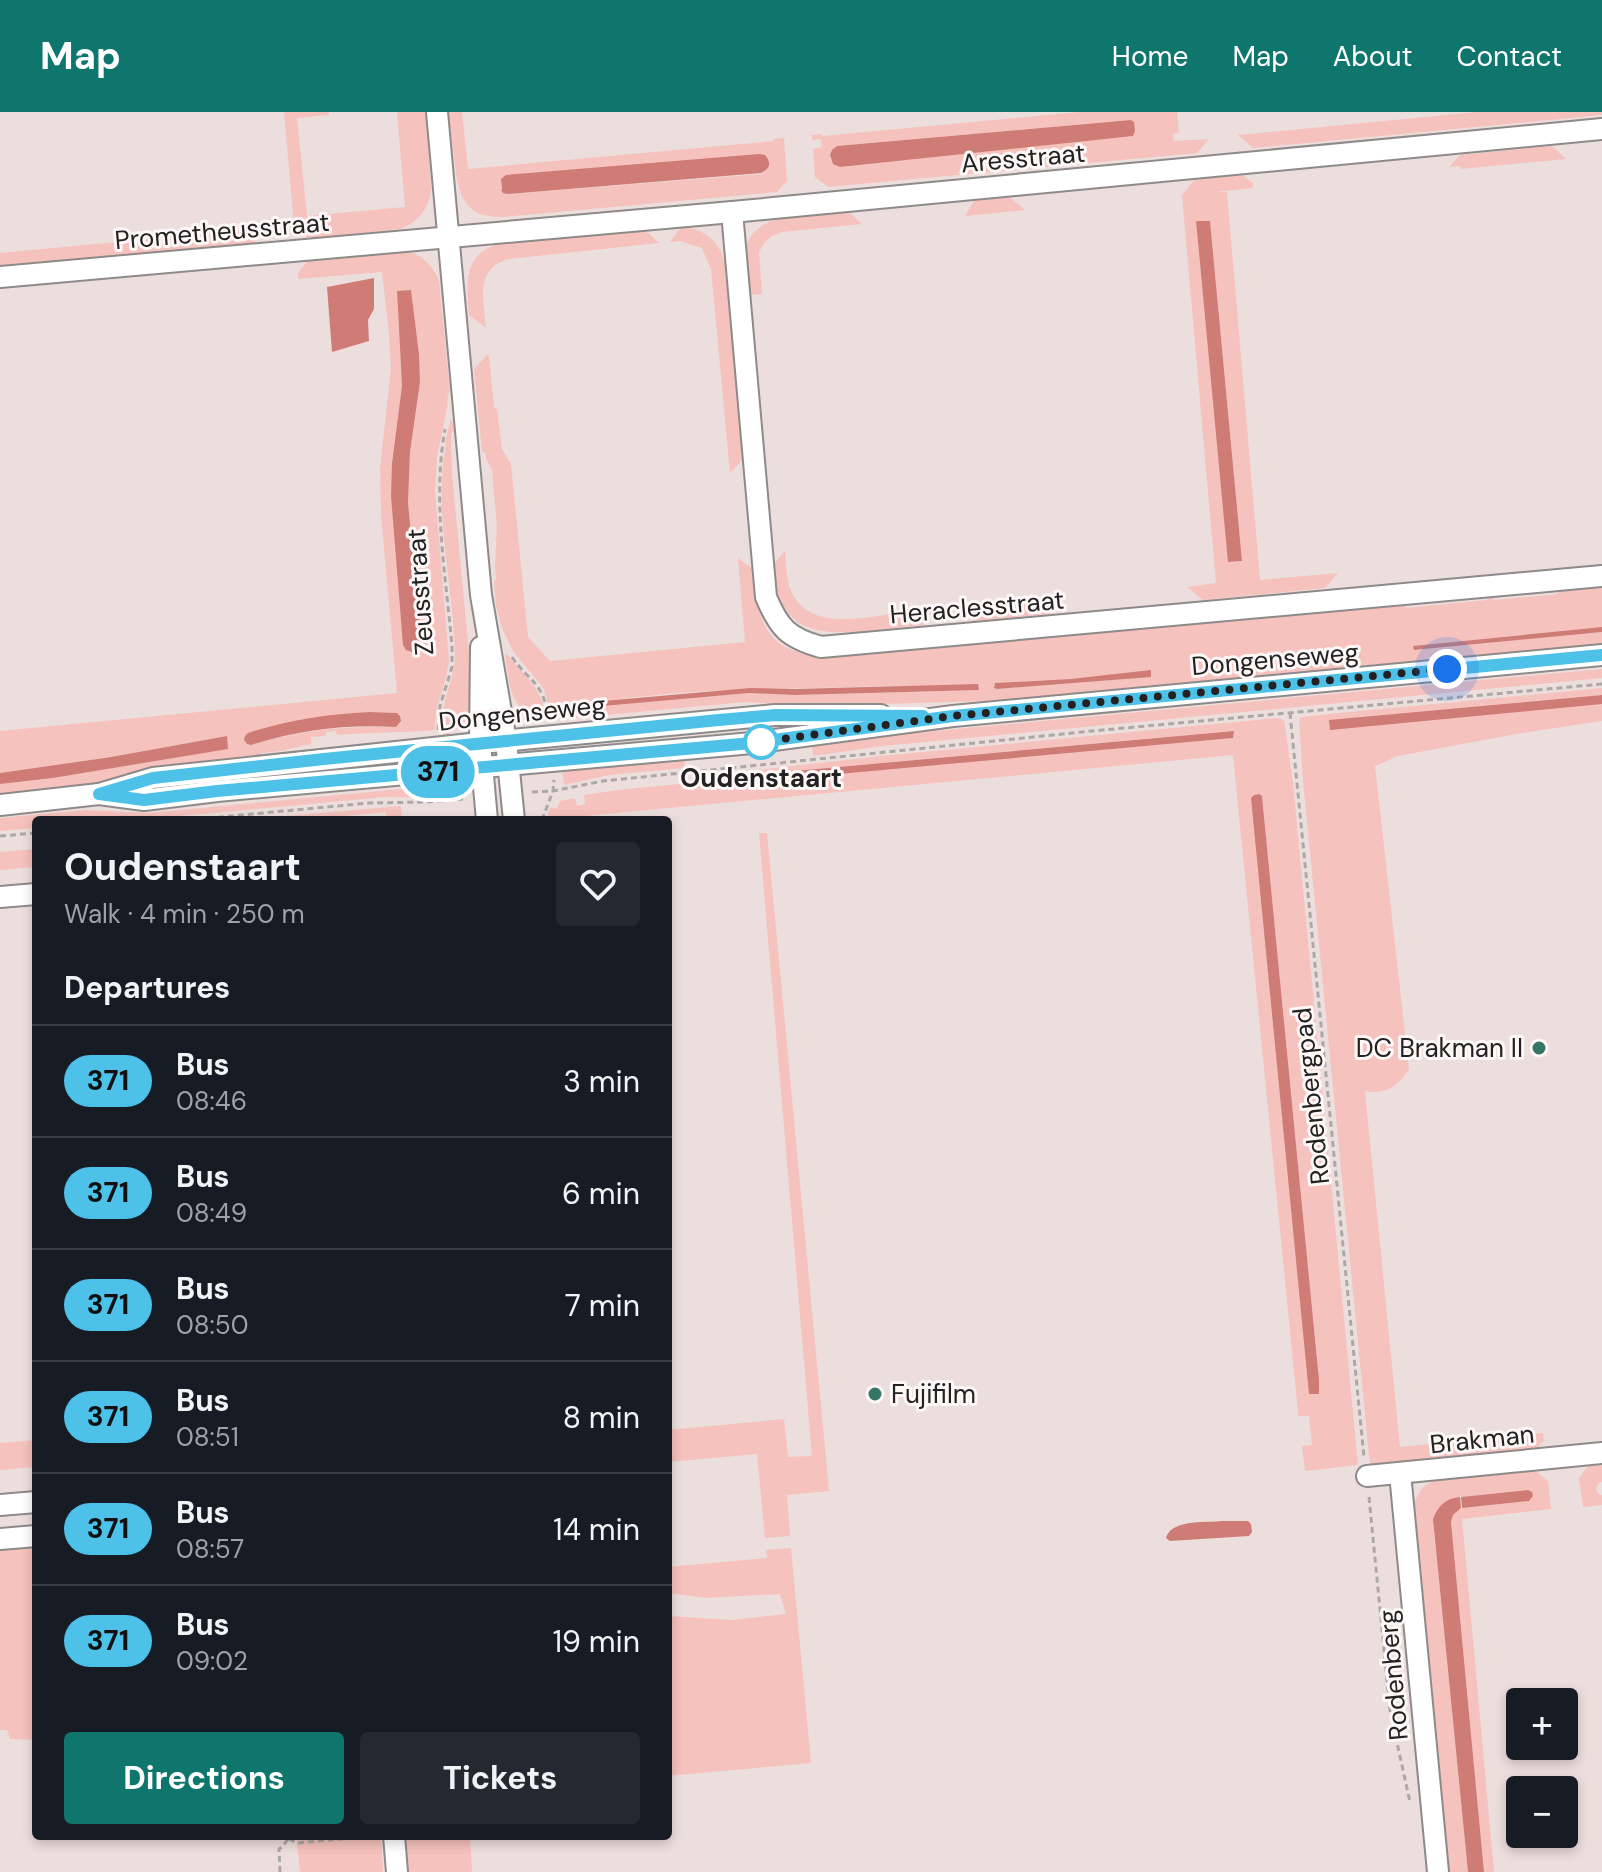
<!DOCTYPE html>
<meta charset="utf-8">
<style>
:root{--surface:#171b24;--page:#242831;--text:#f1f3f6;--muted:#9ea1a6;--line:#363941;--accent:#0f766e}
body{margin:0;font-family:"DM Sans",sans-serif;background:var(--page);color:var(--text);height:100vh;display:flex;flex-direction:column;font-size:30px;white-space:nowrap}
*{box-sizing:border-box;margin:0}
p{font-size:26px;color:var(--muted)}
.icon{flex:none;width:44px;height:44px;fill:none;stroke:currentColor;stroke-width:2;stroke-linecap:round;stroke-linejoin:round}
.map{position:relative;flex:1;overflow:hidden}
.drawer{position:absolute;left:32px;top:704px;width:640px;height:1024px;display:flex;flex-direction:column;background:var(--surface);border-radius:8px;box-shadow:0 4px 12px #0003}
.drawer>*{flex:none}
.badge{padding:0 16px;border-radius:26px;font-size:28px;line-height:52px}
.controls{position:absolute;left:1506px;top:1576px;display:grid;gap:16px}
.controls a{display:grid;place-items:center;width:72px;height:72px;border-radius:8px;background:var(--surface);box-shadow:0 4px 12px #0003;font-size:40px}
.you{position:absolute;width:40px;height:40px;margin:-20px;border:6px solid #fff;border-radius:50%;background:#1a73e8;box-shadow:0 0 0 12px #1a73e833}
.map>.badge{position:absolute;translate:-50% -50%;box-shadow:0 0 0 4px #fff}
h2{padding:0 32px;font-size:30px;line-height:72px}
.round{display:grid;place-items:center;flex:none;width:84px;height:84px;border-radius:8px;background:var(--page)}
.head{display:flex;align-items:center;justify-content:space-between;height:136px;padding:0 32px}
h1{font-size:38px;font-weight:700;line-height:60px}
.button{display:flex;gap:16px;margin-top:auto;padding:16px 32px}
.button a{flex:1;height:92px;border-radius:8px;background:var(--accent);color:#fff;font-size:32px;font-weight:700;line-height:92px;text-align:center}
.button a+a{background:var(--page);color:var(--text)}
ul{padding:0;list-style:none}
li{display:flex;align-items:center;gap:24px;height:112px;padding:0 32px;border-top:2px solid var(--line)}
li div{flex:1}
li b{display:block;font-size:30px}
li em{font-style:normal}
li .badge{min-width:88px;font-weight:700;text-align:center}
header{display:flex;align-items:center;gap:48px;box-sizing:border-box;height:112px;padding:0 40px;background:var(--accent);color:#fff}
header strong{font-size:38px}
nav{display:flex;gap:44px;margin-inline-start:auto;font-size:28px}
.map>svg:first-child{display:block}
.built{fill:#ecdedd;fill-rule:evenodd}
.green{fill:#f6c2bd;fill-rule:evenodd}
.water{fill:#d07c76}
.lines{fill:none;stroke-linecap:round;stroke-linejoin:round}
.minor-casing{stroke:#8e8a8a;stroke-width:24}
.path{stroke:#aca8a8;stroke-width:3;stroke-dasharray:6 4;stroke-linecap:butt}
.minor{stroke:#fff;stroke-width:20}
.line-casing{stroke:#fff;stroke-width:18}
.line{stroke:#4ec1e8;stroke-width:12}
.walk{stroke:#232121;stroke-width:8;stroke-dasharray:0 14.4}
.stop-dot{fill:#fff;stroke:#4ec1e8;stroke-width:4}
.poi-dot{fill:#357666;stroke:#fdf8f7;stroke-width:3}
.labels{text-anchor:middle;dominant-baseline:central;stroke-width:6;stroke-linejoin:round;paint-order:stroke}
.street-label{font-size:26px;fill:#232121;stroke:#fdf8f7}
.stop-label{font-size:26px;font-weight:bold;fill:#232121;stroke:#fdf8f7}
.poi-label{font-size:26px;fill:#232121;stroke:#fdf8f7;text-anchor:end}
</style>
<header>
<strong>Map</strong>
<nav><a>Home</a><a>Map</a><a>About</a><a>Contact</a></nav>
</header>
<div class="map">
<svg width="1602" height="1760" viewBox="0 0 1602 1760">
<rect width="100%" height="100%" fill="#f0ebea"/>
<!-- built -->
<path class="built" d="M0,0H1602V1760H0ZM36,708H668V1724H36ZM1520,1590H1564V1634H1520ZM1520,1678H1564V1722H1520Z"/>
<!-- green -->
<g class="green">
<path d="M284,0H329V3L297,6L307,104L405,95L397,0H427L431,79C428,98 418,110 400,117L308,127L294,114Z"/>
<path d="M447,0H462L468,57L774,29V27L784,26L787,69L777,80L503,105C460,106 458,78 454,45C452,30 450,15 447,0ZM769,48C769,56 768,58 761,62L507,82L503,81L501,78L502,71Z"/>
<path d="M1079,0H1177L1179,21L1173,22L1174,29L1209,27L1197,41L828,75L815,65L813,37L822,35L821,27L812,28V23L821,22L822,24ZM1131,8L1134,10L1135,19L1132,24L840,55L833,52C828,44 831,40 837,34Z"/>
<polygon points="1477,0 1602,0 1602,3 1253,36 1238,23"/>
<polygon points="1552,34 1566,47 1461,57 1460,54 1449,55 1460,43"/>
<path d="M1242,63L1253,71V76L1216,80H1227L1260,468L1338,461L1325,476L1203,488L1187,475L1216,471L1182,83L1195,67ZM1210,109L1242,449L1229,450L1196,110Z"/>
<polygon points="1008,84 1025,98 965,104 975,87"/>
<path d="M848,99L862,112L782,120L772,124L764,131L759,140L762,182L748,183C746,169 743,153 745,139C753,97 814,102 848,99Z"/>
<path d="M681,115C703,116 719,128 725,151L743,347L730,361L711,157L702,136L680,129L670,130Z"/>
<polygon points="267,116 253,132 0,155 0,141"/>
<path d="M645,118L659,131L509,147C474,156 484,189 486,216L469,203C466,171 463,138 504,131Z"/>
<path d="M401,138C420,141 432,151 439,169L450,280L448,281L447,296L437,345L435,378L449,549L446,566L436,599L435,618C402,621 370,620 337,623L336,619L326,620V624L311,625V632L280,639L262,641L261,644L117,668L0,684V672L53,666L227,637L226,624L111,645L0,661V619L397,581L381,403L380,356L391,256L389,222L382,160L298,167V161L310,146ZM411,178L419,242L420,270L410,340L408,391L421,524V533L415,539L392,351L402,274L397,180ZM369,600L397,601L400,604L396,615C341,614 304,618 251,633L245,624L248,621C288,609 327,603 369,600Z"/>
<path d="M487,243H489L494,296L497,297L502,337L511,352L528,525L550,549L745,530L738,446L753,457C757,500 761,537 813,543L1405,489L1406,496L1487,488V481L1493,482L1494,488L1558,482V474L1602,470V515L1413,534L1414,538L1602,520V533L1018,588L816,594L745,590L552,608L544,577L513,539L502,516L496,493L494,469L496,468L495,452L497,414L492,358L486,347L485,340H482L474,257ZM1150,559V565L997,577L994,576L995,571L1070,567ZM884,574L979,578L795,583L749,581L569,596C673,574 779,578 884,574Z"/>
<path d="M452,307L454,320L451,321L452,363L472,572C471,601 471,612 443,625C436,599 454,572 455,545C454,478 434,404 445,338C446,327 447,316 452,307Z"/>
<path d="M785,439C786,451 786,465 790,476C810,532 894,494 933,500L923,513C904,515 885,517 866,519C810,524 780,517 772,454Z"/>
<polygon points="1061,487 1050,502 973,509 962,496"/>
<path d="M507,542C523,562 547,580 544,608C507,598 511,573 505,543Z"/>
<polygon points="1602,557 1602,566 883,634 813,644 812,634 817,633 817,630"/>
<path d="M1602,576V583L1329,609L1602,584V609L1522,621L1398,644L1375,654L1409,957C1399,974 1385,983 1365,979L1400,1335L1543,1321L1544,1328L1537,1336L1370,1353L1303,669L1299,607L1302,605L1329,602Z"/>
<path d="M1278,606L1284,608L1293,671L1358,1353L1305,1359L1302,1334L1312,1333L1309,1304H1298V1300L1233,643L584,704L579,708H546L550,696H557L560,689L575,686L577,694L585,692L584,683L618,678L749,665V659L881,644ZM1233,619L1232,626L773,667L774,661ZM1259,682L1262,684L1319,1268L1251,686L1254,683Z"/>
<polygon points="685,646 684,656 609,663 564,673 562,653"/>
<polygon points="433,674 435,685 432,686 385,685 137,708 36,708 36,716 0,719 0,706 85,698 149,701"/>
<polygon points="401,694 402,708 369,708 386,706 386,700 305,708 239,708"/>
<polygon points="759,721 767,721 829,1379 787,1383 790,1424 765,1426 757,1342 668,1350 668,1318 784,1307 788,1345 812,1344"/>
<polygon points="36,737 36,755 0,758 0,740"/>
<polygon points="36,1328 36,1355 0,1358 0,1331"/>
<polygon points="1602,1350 1602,1370 1599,1371 1596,1377 1598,1382 1602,1383 1602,1393 1583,1395 1579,1366 1591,1351"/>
<polygon points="1533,1357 1548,1369 1551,1397 1462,1407 1494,1760 1484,1760 1451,1410 1453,1403 1461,1396 1462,1401 1462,1396 1529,1389 1528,1378 1461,1385 1460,1381 1460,1385 1452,1386 1433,1407 1468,1760 1449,1760 1414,1391 1422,1376 1436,1367"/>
<polygon points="36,1433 36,1628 10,1627 7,1618 0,1618 0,1436"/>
<polygon points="791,1436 811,1651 668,1664 668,1504 731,1508 786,1502 780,1482 706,1486 668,1481 668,1455 767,1446 766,1438"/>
<polygon points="296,1724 381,1724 383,1760 300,1760"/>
<polygon points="403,1724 470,1724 472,1760 407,1760"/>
</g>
<!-- water -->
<g class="water">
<polygon points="1131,8 1134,10 1135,19 1133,24 840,55 833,52 830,43 832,38 837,34"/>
<path d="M759,42L765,43C772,51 770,57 761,61L507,82L503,81L501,78L502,77L501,67L506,63Z"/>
<polygon points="1196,109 1210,109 1242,449 1228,450"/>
<polygon points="374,166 374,197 368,208 369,229 332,240 327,175"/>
<polygon points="411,178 419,242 420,270 410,340 408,391 421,524 419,536 412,540 406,538 403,533 391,384 392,351 402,274 397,179"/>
<polygon points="1602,515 1602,520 1414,538 1413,534"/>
<polygon points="1151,558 1151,565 997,577 994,576 995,571 1070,567"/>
<polygon points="978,572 979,578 795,583 749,581 569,597 569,592 750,576 795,577"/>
<polygon points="1602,583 1602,592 1330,618 1329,608"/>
<path d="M369,600L397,601L400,604L401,609L396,615C346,612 298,618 251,633L247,632L244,628L245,624L248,621C288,608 327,602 369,600Z"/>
<polygon points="1234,619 1233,626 773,668 773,661"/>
<polygon points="227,624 228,637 53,666 0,672 0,661 111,645"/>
<polygon points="1259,682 1262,684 1319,1268 1319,1282 1309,1282 1251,686 1254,683"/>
<polygon points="1528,1378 1532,1380 1533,1384 1529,1389 1462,1396 1461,1385"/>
<path d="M1460,1385L1461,1396L1453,1403L1451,1410L1484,1760H1468L1433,1407C1438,1394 1446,1386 1460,1385Z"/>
<path d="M1222,1409H1248L1251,1412L1252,1420L1249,1424L1170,1429L1166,1426C1171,1407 1205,1411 1222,1409Z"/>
</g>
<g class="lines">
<!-- minor casing -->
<g class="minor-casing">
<g id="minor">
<polyline points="437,0 481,483 506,629 514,708"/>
<path d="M732,100L766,485C779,516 788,526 821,535L1602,464"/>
<polyline points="0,165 732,100 1602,17"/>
<polyline points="481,535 480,631 487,708"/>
<polyline points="99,682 144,688 217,679 752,631 953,604 1602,543"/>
<polyline points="0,693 99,682 153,666 480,631 775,603 881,603"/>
<polyline points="0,785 36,782"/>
<polyline points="1400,1361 1438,1760"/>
<polyline points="1367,1364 1602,1341"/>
<polyline points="0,1393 36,1390"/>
<polyline points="0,1427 36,1424"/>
<polyline points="394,1724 397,1760"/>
</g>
</g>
<!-- path -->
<g class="path">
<path d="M512,545C530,571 543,569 548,605"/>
<polyline points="1290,601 1364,1345"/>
<path d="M438,618L440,594L452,555V535C446,463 432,389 445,317"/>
<polyline points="532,680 553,679 603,669 1092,619 1602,572"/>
<polyline points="188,708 369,691 426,690 464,687"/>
<polyline points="542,708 553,679 554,668"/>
<polyline points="0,724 36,721"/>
<polyline points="1369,1385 1390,1599 1410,1690"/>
<polyline points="289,1727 297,1731 373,1724"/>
<polyline points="280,1760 279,1737 283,1734 290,1724"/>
</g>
<!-- minor -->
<use href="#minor" class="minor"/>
</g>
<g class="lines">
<!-- line casing -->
<g class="line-casing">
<polyline id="line" points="923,604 775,603 719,608 324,647 153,666 99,682 144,688 217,679 752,631 953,604 1602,543"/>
</g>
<!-- line -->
<use href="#line" class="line"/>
<!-- walk -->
<polyline class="walk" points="761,630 752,631 953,604 1447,557"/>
</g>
<!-- markers -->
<circle class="stop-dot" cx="761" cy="630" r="16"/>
<g class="poi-dot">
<circle cx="1539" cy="936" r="8"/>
<circle cx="875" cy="1282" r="8"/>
</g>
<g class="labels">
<!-- street labels -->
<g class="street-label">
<text transform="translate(1023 46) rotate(-5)">Aresstraat</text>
<text transform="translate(222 119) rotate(-5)">Prometheusstraat</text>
<text transform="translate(420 480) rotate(-94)">Zeusstraat</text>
<text transform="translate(977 495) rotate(-5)">Heraclesstraat</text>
<text transform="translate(1275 547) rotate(-5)">Dongenseweg</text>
<text transform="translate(522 601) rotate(-6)">Dongenseweg</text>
<text transform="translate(1311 984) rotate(-96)">Rodenbergpad</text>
<text transform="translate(1482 1327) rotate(-6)">Brakman</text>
<text transform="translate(1393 1563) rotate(-95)">Rodenberg</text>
</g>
<!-- stop labels -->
<g class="stop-label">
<text x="761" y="666">Oudenstaart</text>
</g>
<!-- poi labels -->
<g class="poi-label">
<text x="1523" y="936">DC Brakman II</text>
<text x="891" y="1282" text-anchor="start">Fujifilm</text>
</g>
</g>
</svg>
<div class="controls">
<a>+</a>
<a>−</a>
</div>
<div class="you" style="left:1447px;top:557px"></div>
<b class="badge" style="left:438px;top:660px;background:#4ec1e8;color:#111">371</b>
<section class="drawer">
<div class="head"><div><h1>Oudenstaart</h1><p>Walk · 4 min · 250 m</p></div><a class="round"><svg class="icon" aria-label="heart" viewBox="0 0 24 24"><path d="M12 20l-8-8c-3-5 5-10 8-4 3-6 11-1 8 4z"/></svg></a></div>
<h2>Departures</h2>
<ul>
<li><span class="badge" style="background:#4ec1e8;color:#111">371</span><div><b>Bus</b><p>08:46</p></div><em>3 min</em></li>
<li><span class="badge" style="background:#4ec1e8;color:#111">371</span><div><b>Bus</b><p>08:49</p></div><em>6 min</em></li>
<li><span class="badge" style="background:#4ec1e8;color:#111">371</span><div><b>Bus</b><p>08:50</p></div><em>7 min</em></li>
<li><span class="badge" style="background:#4ec1e8;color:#111">371</span><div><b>Bus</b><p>08:51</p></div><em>8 min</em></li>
<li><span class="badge" style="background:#4ec1e8;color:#111">371</span><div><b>Bus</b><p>08:57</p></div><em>14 min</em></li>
<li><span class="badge" style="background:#4ec1e8;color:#111">371</span><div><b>Bus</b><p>09:02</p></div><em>19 min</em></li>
</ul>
<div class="button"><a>Directions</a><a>Tickets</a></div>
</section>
</div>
